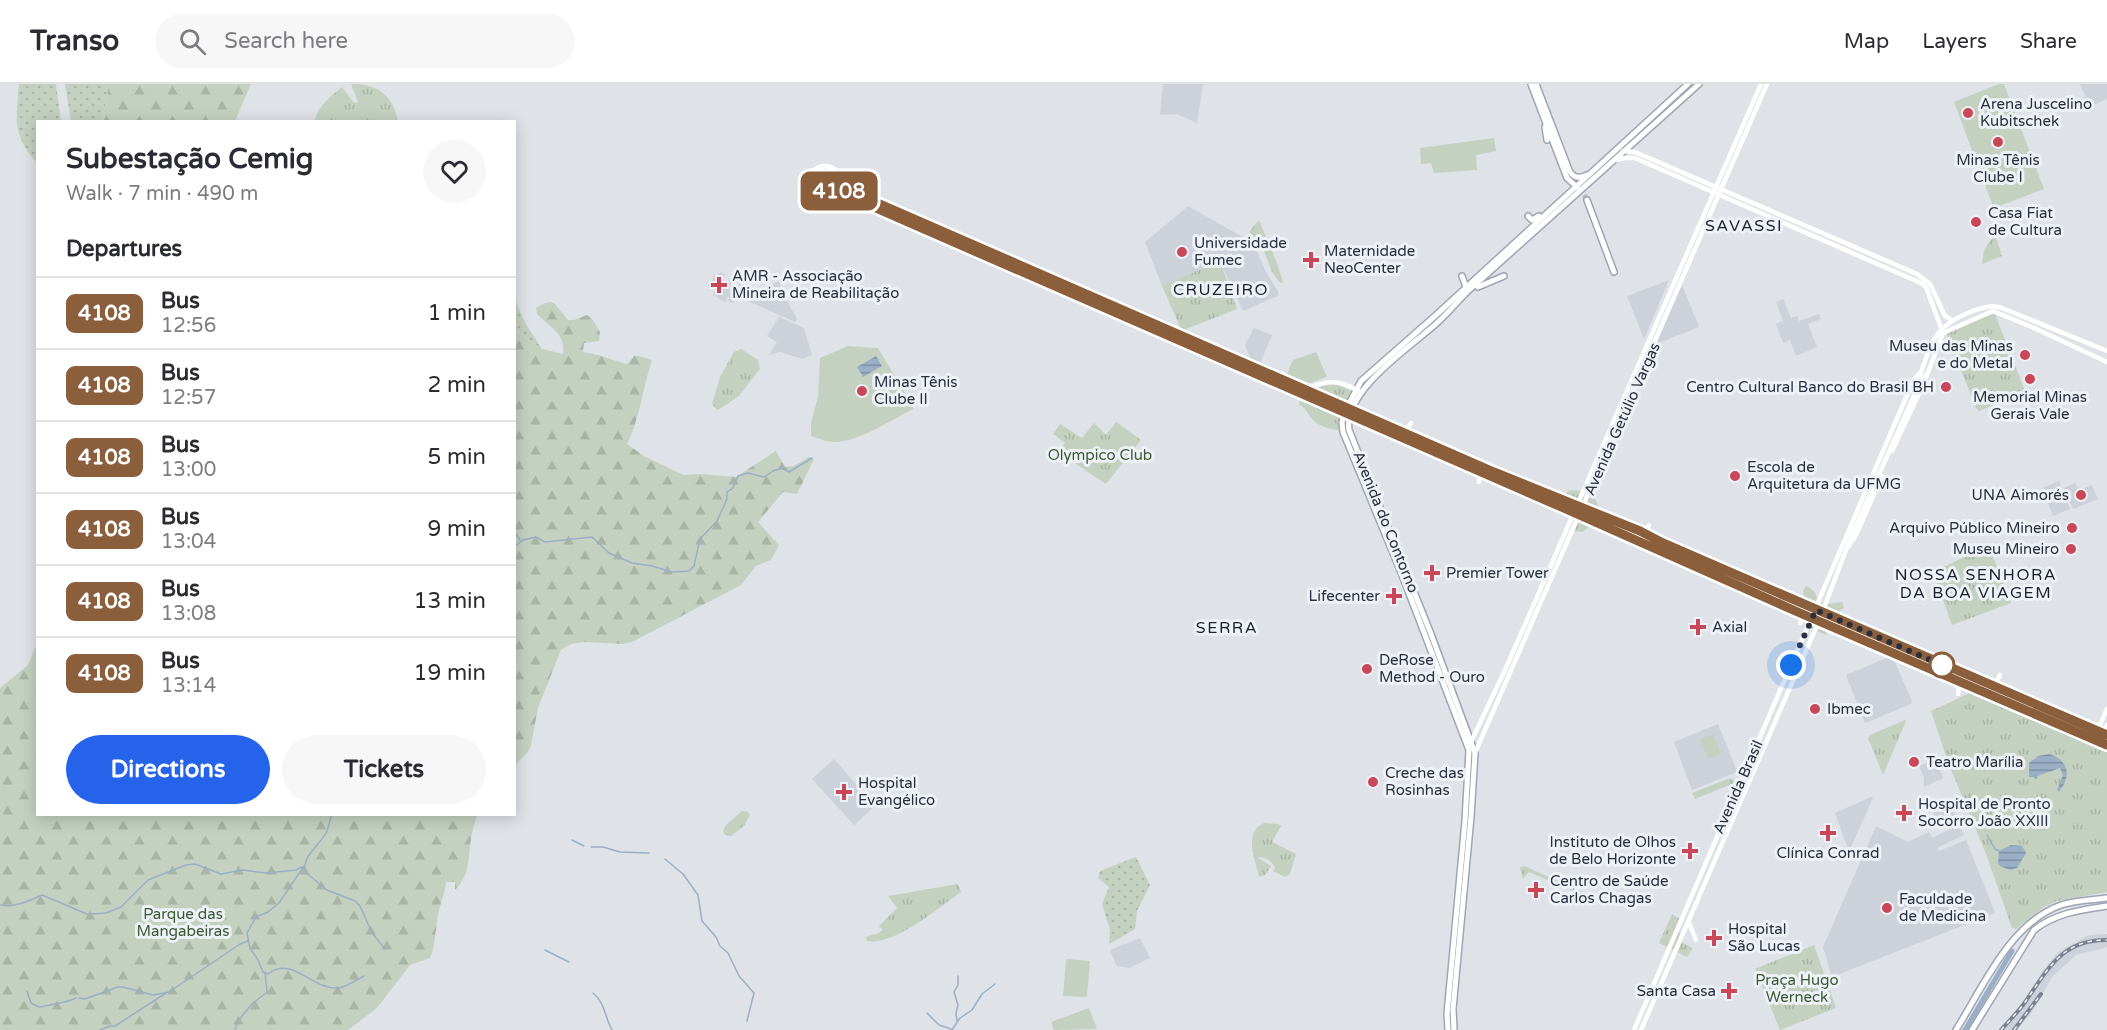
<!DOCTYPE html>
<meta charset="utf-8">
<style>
:root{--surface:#fff;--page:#f7f7f7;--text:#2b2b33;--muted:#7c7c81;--line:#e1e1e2;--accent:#2563eb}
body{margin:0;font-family:"Varela Round",sans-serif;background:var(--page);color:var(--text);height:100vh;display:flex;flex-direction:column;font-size:22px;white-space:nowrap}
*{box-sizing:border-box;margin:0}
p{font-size:20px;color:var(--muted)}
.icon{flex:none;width:33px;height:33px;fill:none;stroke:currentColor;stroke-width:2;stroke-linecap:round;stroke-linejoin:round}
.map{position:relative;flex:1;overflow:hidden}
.details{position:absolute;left:36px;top:36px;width:480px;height:696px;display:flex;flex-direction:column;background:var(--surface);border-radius:0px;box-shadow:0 3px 15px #0003}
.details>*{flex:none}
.badge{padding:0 12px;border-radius:9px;font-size:21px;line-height:39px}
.you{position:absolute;width:30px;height:30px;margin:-15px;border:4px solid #fff;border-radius:50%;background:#1a73e8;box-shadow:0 0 0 9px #1a73e833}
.map>.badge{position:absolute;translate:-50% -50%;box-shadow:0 0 0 3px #fff}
h2{padding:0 30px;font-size:22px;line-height:54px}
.round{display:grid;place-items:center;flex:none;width:63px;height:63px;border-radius:32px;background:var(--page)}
.headline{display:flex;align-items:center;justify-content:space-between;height:102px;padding:0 30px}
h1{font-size:28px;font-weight:800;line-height:45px}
.primary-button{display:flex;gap:12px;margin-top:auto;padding:12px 30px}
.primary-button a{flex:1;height:69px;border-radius:36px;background:var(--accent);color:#fff;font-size:24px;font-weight:800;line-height:69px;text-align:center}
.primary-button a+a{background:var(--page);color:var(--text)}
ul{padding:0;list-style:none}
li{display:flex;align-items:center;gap:18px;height:72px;padding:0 30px;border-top:2px solid var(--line)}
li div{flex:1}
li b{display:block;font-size:22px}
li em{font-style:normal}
li .badge{min-width:66px;font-weight:700;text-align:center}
header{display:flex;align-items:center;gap:36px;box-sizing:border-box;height:84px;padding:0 30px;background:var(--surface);border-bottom:2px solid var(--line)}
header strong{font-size:28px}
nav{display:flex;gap:33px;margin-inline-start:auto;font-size:21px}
.search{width:420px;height:54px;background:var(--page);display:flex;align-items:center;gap:15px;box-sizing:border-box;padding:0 21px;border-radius:33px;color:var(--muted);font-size:22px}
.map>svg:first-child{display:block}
.built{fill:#cdd1d9}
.grass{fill:url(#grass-dots)}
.forest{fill:url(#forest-firs)}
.park{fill:url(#park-tufts)}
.pitch{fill:#c4d1c0}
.water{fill:url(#water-rules)}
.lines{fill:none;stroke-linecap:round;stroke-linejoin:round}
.stream{stroke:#9aafc6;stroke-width:1.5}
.river{stroke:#9aafc6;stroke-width:5}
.primary-tunnel{stroke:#babec5;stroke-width:5;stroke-dasharray:5 2.5;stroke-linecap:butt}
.primary-casing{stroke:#9ea6b3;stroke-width:8}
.secondary{stroke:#fff;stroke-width:4.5}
.primary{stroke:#fff;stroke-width:5}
.rail-casing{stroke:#798190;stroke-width:4}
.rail{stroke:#eef1f5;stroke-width:1.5;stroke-dasharray:4.5;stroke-linecap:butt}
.line-casing{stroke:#fff;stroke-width:14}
.line{stroke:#8b5e3c;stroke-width:9}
.walk{stroke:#28303e;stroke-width:6;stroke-dasharray:0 10.8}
.poi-dot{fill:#c94758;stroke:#eef1f5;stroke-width:2}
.stop-dot{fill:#fff;stroke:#8b5e3c;stroke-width:3}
.labels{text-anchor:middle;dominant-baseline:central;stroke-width:6;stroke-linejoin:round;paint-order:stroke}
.poi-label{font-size:15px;fill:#28303e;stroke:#eef1f5;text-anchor:start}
.street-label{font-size:15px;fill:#28303e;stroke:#eef1f5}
.park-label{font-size:15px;fill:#3c5936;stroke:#eef1f5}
.neighbourhood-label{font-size:16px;letter-spacing:1.5px;fill:#1a212f;stroke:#eef1f5}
</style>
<header>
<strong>Transo</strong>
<div class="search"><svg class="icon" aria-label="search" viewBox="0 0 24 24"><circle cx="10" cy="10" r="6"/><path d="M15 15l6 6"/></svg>Search here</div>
<nav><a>Map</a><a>Layers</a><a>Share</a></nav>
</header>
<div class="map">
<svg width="2107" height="946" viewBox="0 0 2107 946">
<defs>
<pattern id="grass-dots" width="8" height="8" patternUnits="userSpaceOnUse" patternTransform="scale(1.5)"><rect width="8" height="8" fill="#c4d1c0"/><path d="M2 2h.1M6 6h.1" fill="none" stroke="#a8b4a6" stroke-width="1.8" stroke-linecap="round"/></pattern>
<pattern id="forest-firs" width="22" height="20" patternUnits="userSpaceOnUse" patternTransform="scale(1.5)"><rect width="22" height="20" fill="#c4d1c0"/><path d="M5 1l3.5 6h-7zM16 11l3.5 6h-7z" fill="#a8b4a6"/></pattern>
<pattern id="park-tufts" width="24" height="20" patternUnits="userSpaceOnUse" patternTransform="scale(1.5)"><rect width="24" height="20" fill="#c4d1c0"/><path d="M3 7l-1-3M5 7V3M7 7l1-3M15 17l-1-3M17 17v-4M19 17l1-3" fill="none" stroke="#a8b4a6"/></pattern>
<pattern id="water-rules" width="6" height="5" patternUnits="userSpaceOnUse" patternTransform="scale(1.5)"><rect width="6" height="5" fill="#9aafc6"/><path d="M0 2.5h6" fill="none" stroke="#7e8fa2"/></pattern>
</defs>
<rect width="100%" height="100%" fill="#dfe2e7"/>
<!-- built -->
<g class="built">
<polygon points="1163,0 1203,0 1197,39 1177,30 1160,31"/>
<polygon points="2080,0 2107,0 2107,15 2091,22 2089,21"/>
<polygon points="1188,122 1253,159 1267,190 1278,207 1278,212 1243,227 1220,178 1162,202 1145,158"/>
<polygon points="736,183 739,185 730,202 736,206 745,188 749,191 733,219 728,217 730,214 728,213 725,218 713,211 716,204 711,201 714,190 718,192 720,188 725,190 720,198 726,201"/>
<polygon points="1669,196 1644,255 1627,212"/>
<polygon points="779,197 782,208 797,235 795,238 748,217 750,212"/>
<polygon points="1682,201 1699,243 1656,260"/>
<polygon points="1783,215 1791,234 1797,232 1799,237 1819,230 1821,235 1808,240 1817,263 1796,272 1790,256 1783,259 1776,240 1783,237 1776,218"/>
<polygon points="779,233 804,244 812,271 803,275 780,268 769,271 777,258 767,252"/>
<polygon points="1254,244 1272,251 1258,284 1254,283 1245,261"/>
<polygon points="2059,397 2070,425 2053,432 2042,404"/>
<polygon points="2075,399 2079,406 2092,401 2098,415 2073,425 2064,404"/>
<polygon points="1889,573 1894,576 1912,617 1911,620 1865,639 1846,591"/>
<polygon points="1718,640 1737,688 1692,706 1674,658"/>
<polygon points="834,675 875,722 854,741 812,695"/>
<polygon points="1936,675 1943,694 1924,703 1924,694 1919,682"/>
<polygon points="1871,713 1873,714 1850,765 1848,765 1835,729"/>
<polygon points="1951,721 1964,751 1937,764 1939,767 1966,756 1995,829 1832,893 1823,863 1876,742 1908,758 1929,748 1932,754 1949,746 1946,740 1939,743 1933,729"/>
<polygon points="2107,850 2107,863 2076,871 2052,893 2033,927 2017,946 2002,946 2018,928 2042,888 2058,868 2089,851"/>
<polygon points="1140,854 1150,874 1129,884 1117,882 1110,866"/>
</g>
<!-- grass -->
<g class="grass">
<path d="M19,0H56L61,37L38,38L37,79C12,51 16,35 19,0Z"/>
<path d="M65,0H108C109,13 102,24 104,37H71Z"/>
<polygon points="514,213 524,237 542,265 515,245"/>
<polygon points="1136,773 1150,801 1137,827 1135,845 1109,860 1110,846 1102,820 1109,803 1098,794 1100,787"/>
</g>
<!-- forest -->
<g class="forest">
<path d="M108,0H251L235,37H104C102,24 109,13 108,0Z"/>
<path d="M550,218L554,219L568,236H574L587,231L591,233L600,248L599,257L584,259L583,268C598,270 612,276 627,280L635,271L652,276C643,303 640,334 627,360L644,372L683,391L701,390L736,393L776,367L785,383L794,382L809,373L814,375L797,410L783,408L758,438L779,461L771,476L756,482L741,501L632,558L623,560L584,558L571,560L561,566L538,624L531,661L528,668L515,681V245L542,265L563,270C566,249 550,244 537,230L536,224L542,220Z"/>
<path d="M37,559L38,730L477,731C475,739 472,747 471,755C468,774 470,791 455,806V798H446C445,810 440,820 438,831C435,846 436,860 430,874L410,881L377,924L348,946H0V604L28,581Z"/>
</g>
<!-- park -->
<g class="park">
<path d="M351,0C378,0 392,10 398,37H315C316,24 332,11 342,3L354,19L358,18Z"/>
<circle cx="825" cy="99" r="13"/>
<polygon points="1259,136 1277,179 1283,198 1280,199 1272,188 1261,159 1249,148"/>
<polygon points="1995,150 2002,172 1982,180 1984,166"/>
<polygon points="1220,177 1237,225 1184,246 1181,245 1162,202"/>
<polygon points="1992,230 1995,230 2025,307 2022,310 1979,327 1976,324 1947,251 1950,247"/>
<polygon points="741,265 758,276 760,285 739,312 718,326 716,325 712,320 720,293 734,268"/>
<path d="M1325,299L1337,300L1351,307L1341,330L1342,346C1332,346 1320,343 1313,336C1307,330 1307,324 1299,321L1301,311L1294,308Z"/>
<polygon points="1116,338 1141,356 1106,400 1076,380 1078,377 1072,372 1064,378 1057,369 1065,359 1053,350 1060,340 1082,354 1094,339 1106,351"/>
<path d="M1575,406L1580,407L1579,410L1585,412L1587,409C1596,413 1599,420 1599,429L1586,427L1582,435L1592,440L1583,448L1571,447L1576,436L1567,433L1573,422L1559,416L1568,407Z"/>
<polygon points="1990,465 2011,519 1952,541 1933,488 1962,474"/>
<polygon points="1974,607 1989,611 1990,613 2033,633 2038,639 2083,658 2099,666 2107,667 2107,808 2057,817 2044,823 2016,845 2012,844 1986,770 1948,678 1931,627"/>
<polygon points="1905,636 1906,637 1883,691 1868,654 1870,651"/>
<polygon points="1730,694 1734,697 1732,700 1695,715 1692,709"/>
<polygon points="742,727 748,728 750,731 744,742 731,752 725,751 723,747 726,741"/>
<path d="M1264,739L1278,740L1281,742L1272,758L1296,770L1290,790L1285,793L1273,787L1275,784C1272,777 1265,772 1258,774L1271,782L1265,791L1259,793C1255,775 1243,748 1264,739Z"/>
<polygon points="1524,782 1599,815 1594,816 1529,788 1523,795 1520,784"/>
<path d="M958,800L961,808C939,823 895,862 867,857L866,853L873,850L875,851L883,846L879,842L897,824L888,812Z"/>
<polygon points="1672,830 1681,836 1677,847 1682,850 1679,857 1693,864 1687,873 1659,859"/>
<polygon points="1814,861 1836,924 1780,946 1755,885"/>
</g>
<!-- pitch -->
<g class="pitch">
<polygon points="1999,0 2004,0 2044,105 1997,123 1993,122 1954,18"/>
<polygon points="1494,54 1496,67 1476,71 1477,86 1434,89 1431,79 1421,80 1420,64"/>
<path d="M848,262L878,264L913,322V325C891,336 859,358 834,358C827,358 818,354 811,352V339L818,313L820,274Z"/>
<polygon points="1316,268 1327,293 1309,299 1287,290 1293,276"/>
<path d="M1806,502C1826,511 1806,525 1842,518L1844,524C1828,534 1830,534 1826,551L1808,543L1812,534L1793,526L1797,518L1806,521L1803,507Z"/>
<polygon points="1713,650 1721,670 1708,675 1700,655"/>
<polygon points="1066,875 1090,877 1087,913 1063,912"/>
<polygon points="1089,924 1097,945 1054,946 1051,938"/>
</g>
<!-- water -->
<g class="water">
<polygon points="876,272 882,282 863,293 857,283"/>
<path d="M2049,670C2070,676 2071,693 2059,708L2057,706L2063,691L2060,684L2038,692L2036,695L2034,693H2029V679L2038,672Z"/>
<polygon points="2011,761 2022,762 2026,769 2017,784 2010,786 2000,782 1998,779 1999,767"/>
</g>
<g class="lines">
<!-- stream -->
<g class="stream">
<polyline points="514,447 520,456"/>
<polyline points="514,463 523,456 536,453 545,458 592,453 609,469 632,479 652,482 672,488 689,487 694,482 700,455 717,437 727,415 727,408 733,404 738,392 748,389 764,393 773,387 782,384 789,388 812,374"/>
<path d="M332,730C329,737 329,744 326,749C319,762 302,772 305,788L327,806L355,817L360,822L372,849L385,865"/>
<polyline points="1987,751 1995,765 1999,767"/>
<polyline points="572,756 584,762"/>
<polyline points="591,763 603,763 620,768 649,769"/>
<polyline points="665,775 683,790 698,811 702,837 716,853 720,862 728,869 739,892 754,909 747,937"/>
<path d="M304,782L279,819L268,828L256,833L247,849L250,864L258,876L263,888L268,890C293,871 312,906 338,904C348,903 355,896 364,892"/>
<path d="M1,821C15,824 28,817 42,811L87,830"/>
<polyline points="92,830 106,829 121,823 148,796 186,781 195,780 221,790 243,786 266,789 296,786 302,783"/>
<polyline points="545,866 569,878"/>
<path d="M27,907L31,919L39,923C47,922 71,917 76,914"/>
<path d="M593,909C605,918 605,934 612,946"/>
<polyline points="79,914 85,915 118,903 123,903 153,911 169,908 240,860 248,857"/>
<polyline points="927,929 939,941 951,945"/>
<polyline points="957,937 956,929 958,921 954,908 958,901 958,892"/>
<polyline points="100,946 110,942 115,942 166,909"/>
<polyline points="235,946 238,937 252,920 267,908 265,888"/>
<polyline points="952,946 960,934 972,926 982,910 995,900"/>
</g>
<!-- river -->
<polyline class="river" points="1965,946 2012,867"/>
<!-- primary-tunnel -->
<polyline class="primary-tunnel" points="1574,91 1587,116"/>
<!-- primary casing -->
<g class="primary-casing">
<g id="primary">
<polyline points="1531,0 1567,94 1577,103"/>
<path d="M1536,0L1569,86C1573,94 1579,95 1587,91"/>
<polyline points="1545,43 1547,56"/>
<polyline points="1587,116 1614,188"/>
<polyline points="1528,132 1532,136 1539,132"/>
<polyline points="1462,192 1466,203"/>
<polyline points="1478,203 1504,192"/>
<polyline points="1448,946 1447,930 1465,737 1469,666 1402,491 1343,348 1342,339 1344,329 1361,297 1435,232 1688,0"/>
<path d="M1454,946L1453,925L1471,733L1475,669L1431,550L1349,346C1343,306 1411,263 1438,238C1448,229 1457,218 1467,208L1699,0"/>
<path d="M1956,946C1983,903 2010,839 2061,821C2076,816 2092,816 2107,814"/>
<path d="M1972,946L2034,846C2056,829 2080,826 2107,822"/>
</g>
</g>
<!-- secondary -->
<g class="secondary">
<polyline points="1623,67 1635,68 1917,190 1930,200 1945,232 1952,236"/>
<polyline points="1616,76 1624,74 1635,74 1921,199 1926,203 1943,249"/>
<circle cx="825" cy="99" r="17"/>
<polyline points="841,103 1495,388 1640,447 1663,459 2107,651"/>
<polyline points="839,108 1559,422 1793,526 2107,661"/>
<polyline points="1943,249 1993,227 2032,243 2107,278"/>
<path d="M1920,291C1933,256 1934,243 1970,228C1982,224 1990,220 2002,224L2107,267"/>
<path d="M1306,305C1322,299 1332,295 1349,302C1355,304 1356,307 1361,308"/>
<polyline points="1404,349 1411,339"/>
<polyline points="1892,367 1924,299 1943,249"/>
<polyline points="1479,398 1480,388"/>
<polyline points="1640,447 1646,446 1649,441"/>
<polyline points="1849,462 1857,449 1882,392"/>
<polyline points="1800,539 1803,534 1802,531"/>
<polyline points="1952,595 1959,605 1958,610"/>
<path d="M1976,604C1988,601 1998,612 2010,612"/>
<polyline points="1999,606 1996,599 2000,591"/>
<polyline points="2096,650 2107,625"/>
<polyline points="2100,658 2107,641"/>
<polyline points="1470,660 1506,584 1761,0"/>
<polyline points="1475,669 1767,0"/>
<polyline points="1689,839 1696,856"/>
<polyline points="1634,946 1914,295 1920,289"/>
<polyline points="1641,946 1819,537 1849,458 1920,298 1926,291"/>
</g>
<!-- primary -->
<use href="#primary" class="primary"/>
<!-- rail casing -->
<g class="rail-casing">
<g id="rail">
<path d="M2001,946C2008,938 2016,930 2023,921C2046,889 2060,855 2107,856"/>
<polyline points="2014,946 2041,910"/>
</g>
</g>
<!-- rail -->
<use href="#rail" class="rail"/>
</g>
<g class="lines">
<!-- line casing -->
<g class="line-casing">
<polyline id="line" points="2107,651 1663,459 1640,447 1494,388 841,103 839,108 1559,422 1800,529 2107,661"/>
</g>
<!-- line -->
<use href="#line" class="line"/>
<!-- walk -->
<polyline class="walk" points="1791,581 1816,526 1951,585 1942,581"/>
</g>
<!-- markers -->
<g class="poi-dot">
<circle cx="1968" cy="29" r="6"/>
<circle cx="1998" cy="58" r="6"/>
<circle cx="1976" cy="138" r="6"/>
<circle cx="1182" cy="168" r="6"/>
<path d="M1308 167h6v6h6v6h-6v6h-6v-6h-6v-6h6z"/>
<path d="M716 192h6v6h6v6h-6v6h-6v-6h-6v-6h6z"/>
<circle cx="2025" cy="271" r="6"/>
<circle cx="2030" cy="295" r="6"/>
<circle cx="1946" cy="303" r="6"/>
<circle cx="862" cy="307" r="6"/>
<circle cx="1735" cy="392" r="6"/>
<circle cx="2081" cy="411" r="6"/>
<circle cx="2072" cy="444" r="6"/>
<circle cx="2071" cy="465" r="6"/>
<path d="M1429 480h6v6h6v6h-6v6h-6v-6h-6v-6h6z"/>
<path d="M1391 503h6v6h6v6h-6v6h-6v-6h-6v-6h6z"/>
<path d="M1695 534h6v6h6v6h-6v6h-6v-6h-6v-6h6z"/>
<circle cx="1367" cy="585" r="6"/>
<circle cx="1815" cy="625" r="6"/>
<circle cx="1914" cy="678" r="6"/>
<circle cx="1373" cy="698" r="6"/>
<path d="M841 699h6v6h6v6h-6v6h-6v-6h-6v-6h6z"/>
<path d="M1901 720h6v6h6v6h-6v6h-6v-6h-6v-6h6z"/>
<path d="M1825 740h6v6h6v6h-6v6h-6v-6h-6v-6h6z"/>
<path d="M1687 758h6v6h6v6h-6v6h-6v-6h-6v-6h6z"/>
<path d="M1533 797h6v6h6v6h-6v6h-6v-6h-6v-6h6z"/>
<circle cx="1887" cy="824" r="6"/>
<path d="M1711 845h6v6h6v6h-6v6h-6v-6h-6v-6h6z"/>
<path d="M1726 898h6v6h6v6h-6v6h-6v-6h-6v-6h6z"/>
</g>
<circle class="stop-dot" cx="1942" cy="581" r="12"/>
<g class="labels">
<!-- poi labels -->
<g class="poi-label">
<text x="1980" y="20">Arena Juscelino<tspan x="1980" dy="17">Kubitschek</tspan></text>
<text x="1998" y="76" text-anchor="middle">Minas Tênis<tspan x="1998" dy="17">Clube I</tspan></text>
<text x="1988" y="129">Casa Fiat<tspan x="1988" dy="17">de Cultura</tspan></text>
<text x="1194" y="159">Universidade<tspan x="1194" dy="17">Fumec</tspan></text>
<text x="1324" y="167">Maternidade<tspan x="1324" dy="17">NeoCenter</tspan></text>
<text x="732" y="192">AMR - Associação<tspan x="732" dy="17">Mineira de Reabilitação</tspan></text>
<text x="2013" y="262" text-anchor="end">Museu das Minas<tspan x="2013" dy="17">e do Metal</tspan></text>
<text x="874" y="298">Minas Tênis<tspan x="874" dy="17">Clube II</tspan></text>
<text x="1934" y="303" text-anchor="end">Centro Cultural Banco do Brasil BH</text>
<text x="2030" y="313" text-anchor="middle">Memorial Minas<tspan x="2030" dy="17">Gerais Vale</tspan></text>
<text x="1747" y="383">Escola de<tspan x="1747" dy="17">Arquitetura da UFMG</tspan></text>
<text x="2069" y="411" text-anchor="end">UNA Aimorés</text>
<text x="2060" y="444" text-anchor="end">Arquivo Público Mineiro</text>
<text x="2059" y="465" text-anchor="end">Museu Mineiro</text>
<text x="1446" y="489">Premier Tower</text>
<text x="1380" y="512" text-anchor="end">Lifecenter</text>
<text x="1712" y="543">Axial</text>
<text x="1379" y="576">DeRose<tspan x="1379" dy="17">Method - Ouro</tspan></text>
<text x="1827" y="625">Ibmec</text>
<text x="1926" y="678">Teatro Marília</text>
<text x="1385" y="689">Creche das<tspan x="1385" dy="17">Rosinhas</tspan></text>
<text x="858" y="699">Hospital<tspan x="858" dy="17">Evangélico</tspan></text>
<text x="1918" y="720">Hospital de Pronto<tspan x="1918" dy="17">Socorro João XXIII</tspan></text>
<text x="1676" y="758" text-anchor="end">Instituto de Olhos<tspan x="1676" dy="17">de Belo Horizonte</tspan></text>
<text x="1828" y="769" text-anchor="middle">Clínica Conrad</text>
<text x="1550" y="797">Centro de Saúde<tspan x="1550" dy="17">Carlos Chagas</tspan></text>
<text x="1899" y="815">Faculdade<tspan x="1899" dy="17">de Medicina</tspan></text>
<text x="1728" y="845">Hospital<tspan x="1728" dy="17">São Lucas</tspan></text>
<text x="1716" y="907" text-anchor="end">Santa Casa</text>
</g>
<!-- street labels -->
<g class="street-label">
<text transform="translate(1622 335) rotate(-66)">Avenida Getúlio Vargas</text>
<text transform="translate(1386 438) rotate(68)">Avenida do Contorno</text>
<text transform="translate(1738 703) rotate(-66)">Avenida Brasil</text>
</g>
<!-- park labels -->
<g class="park-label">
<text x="1100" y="371">Olympico Club</text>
<text x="183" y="830">Parque das<tspan x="183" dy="17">Mangabeiras</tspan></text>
<text x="1797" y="896">Praça Hugo<tspan x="1797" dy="17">Werneck</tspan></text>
</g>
<!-- neighbourhood labels -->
<g class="neighbourhood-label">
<text x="1744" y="142">SAVASSI</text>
<text x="1221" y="206">CRUZEIRO</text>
<text x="1976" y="491">NOSSA SENHORA<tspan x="1976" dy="18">DA BOA VIAGEM</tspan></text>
<text x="1227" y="544">SERRA</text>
</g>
</g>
</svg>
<div class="you" style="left:1791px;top:581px"></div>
<b class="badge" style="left:839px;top:107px;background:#8b5e3c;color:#fff">4108</b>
<section class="details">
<div class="headline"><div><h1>Subestação Cemig</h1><p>Walk · 7 min · 490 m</p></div><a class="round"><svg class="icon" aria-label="heart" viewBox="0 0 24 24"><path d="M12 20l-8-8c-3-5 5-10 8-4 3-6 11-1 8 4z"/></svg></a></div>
<h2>Departures</h2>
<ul>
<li><span class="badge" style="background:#8b5e3c;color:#fff">4108</span><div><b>Bus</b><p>12:56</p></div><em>1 min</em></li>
<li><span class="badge" style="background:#8b5e3c;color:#fff">4108</span><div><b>Bus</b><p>12:57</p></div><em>2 min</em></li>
<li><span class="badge" style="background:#8b5e3c;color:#fff">4108</span><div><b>Bus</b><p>13:00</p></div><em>5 min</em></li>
<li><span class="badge" style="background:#8b5e3c;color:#fff">4108</span><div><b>Bus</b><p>13:04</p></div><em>9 min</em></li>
<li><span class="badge" style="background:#8b5e3c;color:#fff">4108</span><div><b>Bus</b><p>13:08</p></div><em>13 min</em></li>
<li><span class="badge" style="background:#8b5e3c;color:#fff">4108</span><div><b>Bus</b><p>13:14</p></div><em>19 min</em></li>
</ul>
<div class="primary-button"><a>Directions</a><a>Tickets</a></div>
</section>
</div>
